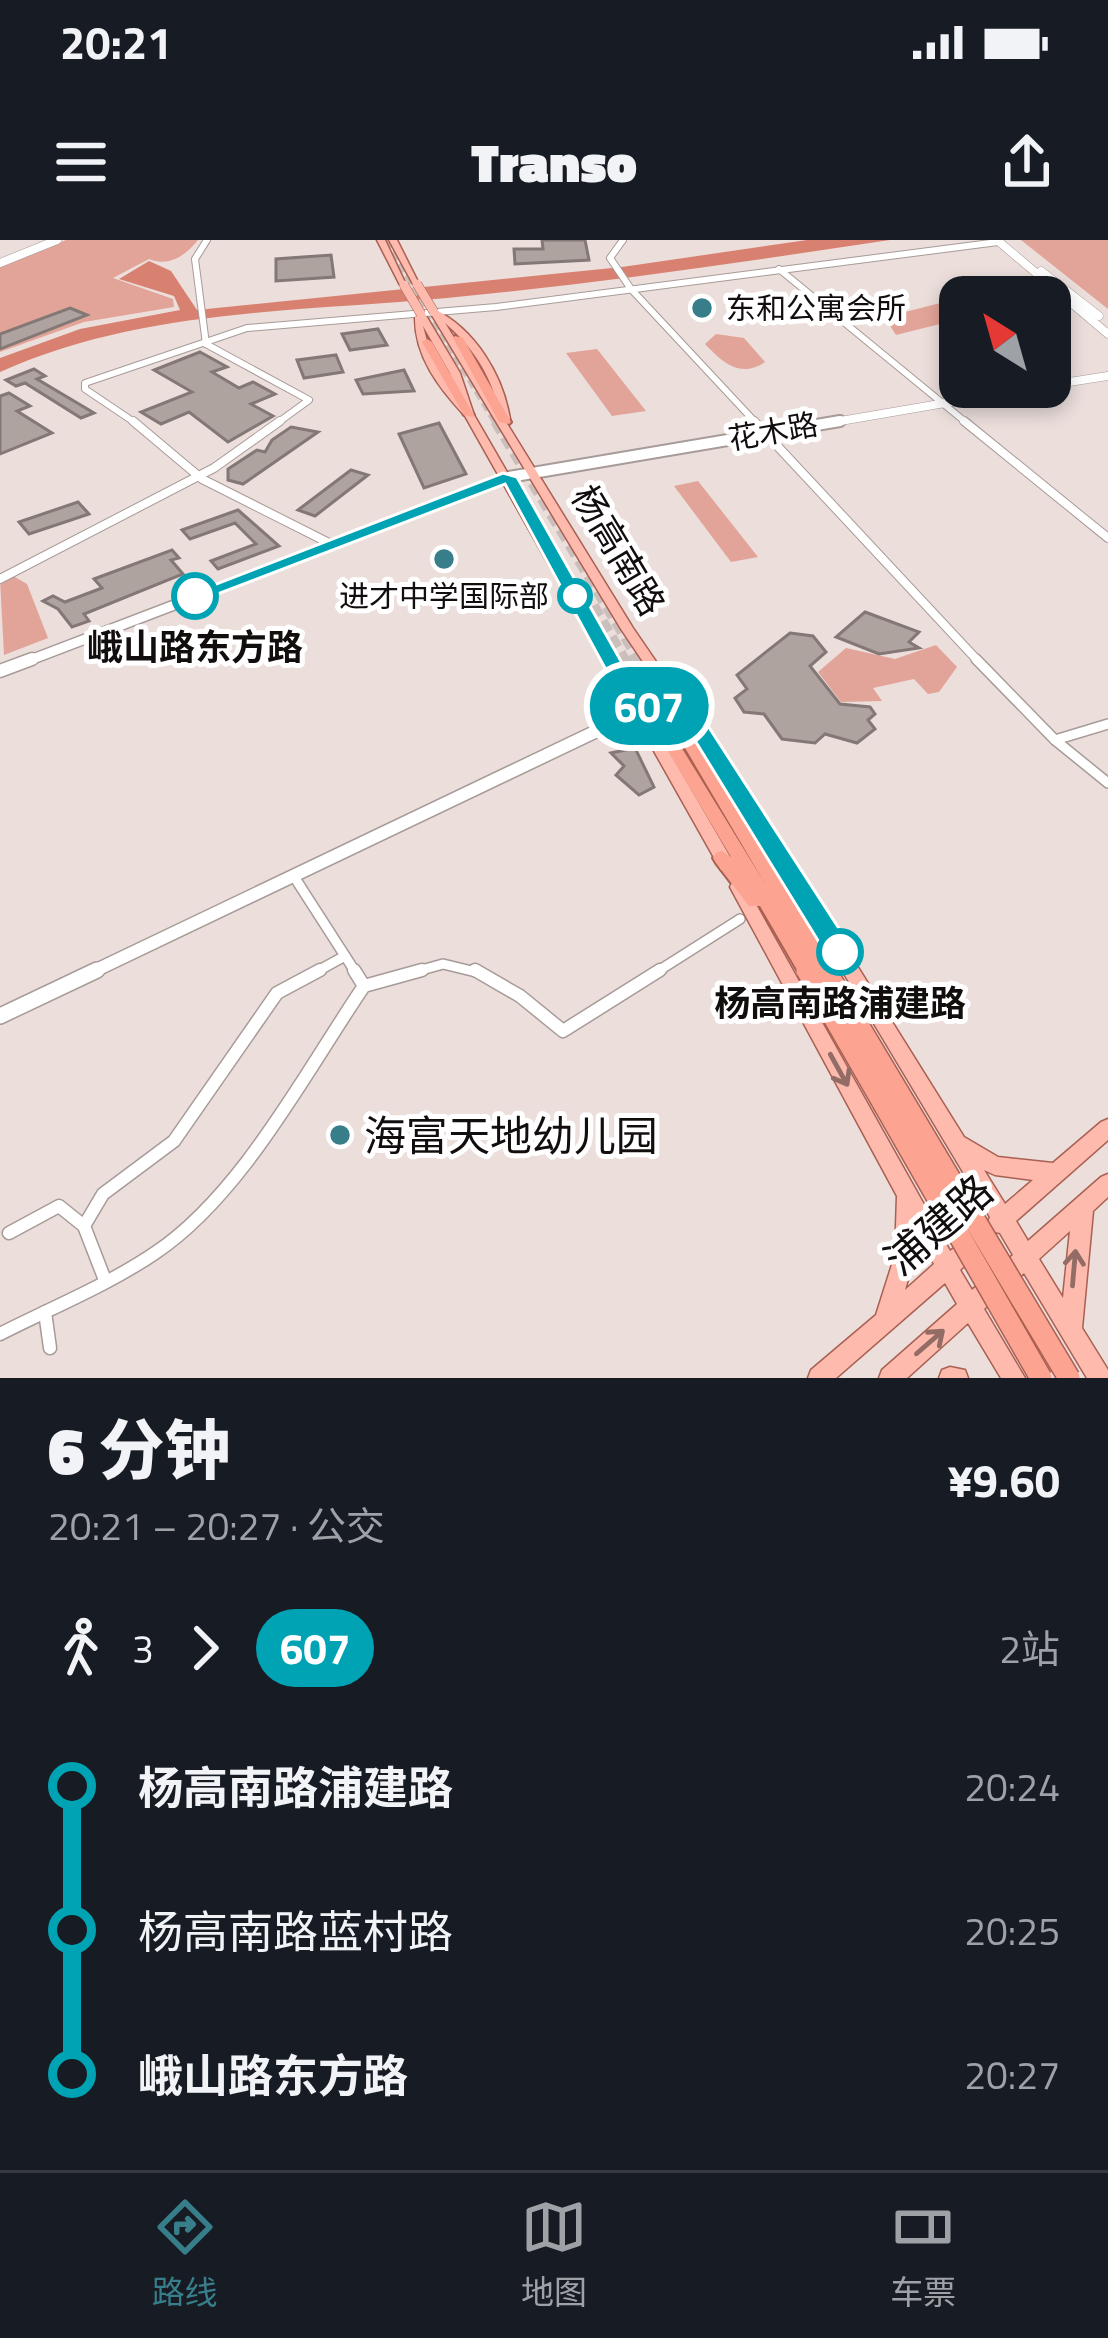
<!DOCTYPE html>
<html lang="zh">
<meta charset="utf-8">
<style>
:root{--surface:#171b24;--page:#242831;--text:#f1f3f6;--muted:#9ea1a6;--line:#363941;--accent:#377d8a}
body{margin:0;font-family:"Titillium Web","Noto Sans SC",sans-serif;background:var(--page);color:var(--text);height:100vh;display:flex;flex-direction:column;font-size:45px;white-space:nowrap}
*{box-sizing:border-box;margin:0}
p{font-size:39px;color:var(--muted)}
.icon{flex:none;width:66px;height:66px;fill:none;stroke:currentColor;stroke-width:2;stroke-linecap:round;stroke-linejoin:round}
.map{position:relative;height:1138px;overflow:hidden}
.side{display:flex;flex-direction:column;background:var(--surface);flex:1}
.side>*{flex:none}
.badge{padding:0 24px;border-radius:39px;font-size:42px;line-height:78px}
.needle{width:78px;rotate:323deg}
.fabs{position:absolute;left:939px;top:36px;display:grid;gap:24px}
.fabs a{display:grid;place-items:center;width:132px;height:132px;border-radius:24px;background:var(--surface);box-shadow:0 6px 18px #0003;font-size:60px}
.map>.badge{position:absolute;translate:-50% -50%;box-shadow:0 0 0 6px #fff}
.legs{display:flex;align-items:center;gap:18px;height:132px;padding:0 48px;font-size:39px}
.legs p{margin-inline-start:auto}
.headline{display:flex;align-items:center;justify-content:space-between;height:204px;padding:0 48px}
h1{font-size:66px;font-weight:800;line-height:90px}
ul{padding:0 48px;list-style:none}
li{display:flex;align-items:center;gap:42px;height:144px;font-size:45px}
li i{display:grid;place-items:center;width:18px;height:100%;margin:0 15px;background:currentColor}
li i::after{content:'';width:30px;height:30px;margin:-15px;border:9px solid;border-radius:50%;background:var(--surface)}
li p{margin-inline-start:auto}
li:first-child i{background:linear-gradient(#0000 50%,currentColor 0)}
li:last-child i{background:linear-gradient(currentColor 50%,#0000 0)}
.status{display:flex;justify-content:space-between;align-items:center;height:84px;padding:0 60px;background:var(--surface);direction:ltr}
.status svg{height:33px;fill:currentColor}
header{display:flex;justify-content:space-between;align-items:center;height:156px;padding:0 48px;background:var(--surface);font-size:54px;font-weight:800}
.tabs{display:flex;justify-content:space-around;align-items:center;height:168px;border-top:3px solid var(--line);background:var(--surface);font-size:33px;color:var(--muted)}
.tabs a{display:grid;justify-items:center;gap:6px}
.tabs .current{color:var(--accent)}
.map>svg:first-child{display:block}
.green{fill:#e2a498}
.water{fill:#d98170}
.building{fill:#afa3a0;stroke:#837875;stroke-width:3}
.lines{fill:none;stroke-linecap:round;stroke-linejoin:round}
.trunk-tunnel-far2{stroke:#cabfbc;stroke-width:9;stroke-dasharray:9 4.5;stroke-linecap:butt}
.trunk-tunnel-far1{stroke:#cabfbc;stroke-width:12;stroke-dasharray:12 6;stroke-linecap:butt}
.trunk-tunnel{stroke:#cabfbc;stroke-width:16;stroke-dasharray:16 8;stroke-linecap:butt}
.minor-far3-casing{stroke:#a79b98;stroke-width:8}
.minor-far2-casing{stroke:#a79b98;stroke-width:10}
.minor-far1-casing{stroke:#a79b98;stroke-width:12}
.minor-casing{stroke:#a79b98;stroke-width:15}
.tertiary-far3-casing{stroke:#a79b98;stroke-width:9}
.tertiary-far2-casing{stroke:#a79b98;stroke-width:12}
.tertiary-far1-casing{stroke:#a79b98;stroke-width:15}
.tertiary-casing{stroke:#a79b98;stroke-width:18}
.secondary-far1-casing{stroke:#a79b98;stroke-width:9}
.secondary-casing{stroke:#a79b98;stroke-width:14}
.primary-casing{stroke:#a96052;stroke-width:3}
.trunk-casing{stroke:#a96052;stroke-width:4}
.minor-far3{stroke:#fff;stroke-width:6}
.minor-far2{stroke:#fff;stroke-width:8}
.minor-far1{stroke:#fff;stroke-width:9}
.minor{stroke:#fff;stroke-width:12}
.tertiary-far3{stroke:#fff;stroke-width:8}
.tertiary-far2{stroke:#fff;stroke-width:9}
.tertiary-far1{stroke:#fff;stroke-width:12}
.tertiary{stroke:#fff;stroke-width:15}
.secondary-far1{stroke:#fff;stroke-width:8}
.secondary{stroke:#fff;stroke-width:10}
.primary{fill:#fdbaad;fill-rule:evenodd}
.trunk{fill:#fca392;fill-rule:evenodd}
.primary-bridge-casing{stroke:#a96052;stroke-width:10;stroke-linecap:butt}
.trunk-bridge-far1-casing{stroke:#a96052;stroke-width:20;stroke-linecap:butt}
.trunk-bridge-casing{stroke:#a96052;stroke-width:24;stroke-linecap:butt}
.primary-bridge{stroke:#fdbaad;stroke-width:9}
.trunk-bridge-far1{stroke:#fca392;stroke-width:16}
.trunk-bridge{stroke:#fca392;stroke-width:21}
.oneway{stroke:#936d65}
.line-1{fill:#00a3b4;stroke:#fff;stroke-width:3}
.poi-dot{fill:#377d8a;stroke:#fff;stroke-width:4.5}
.stop-1-dot{fill:#fff;stroke:#00a3b4;stroke-width:6}
.labels{text-anchor:middle;dominant-baseline:central;stroke-width:10;stroke-linejoin:round;paint-order:stroke}
.far-poi-label{font-size:30px;fill:#120e0d;stroke:#fff;text-anchor:start}
.far-street-label{font-size:30px;fill:#120e0d;stroke:#fff}
.street-label{font-size:36px;fill:#120e0d;stroke:#fff}
.stop-label{font-size:36px;font-weight:bold;fill:#120e0d;stroke:#fff}
.near-poi-label{font-size:42px;fill:#120e0d;stroke:#fff;text-anchor:start}
.near-street-label{font-size:42px;fill:#120e0d;stroke:#fff}
</style>
<div class="status"><b>20:21</b><svg viewBox="0 0 49 12"><path d="M0 12V9h3v3zM5 12V6h3v6zM10 12V3h3v9zM15 12V0h3v12zM26 1h20v11H26zM47 4h2v5h-2z"/></svg></div>
<header><svg class="icon" aria-label="menu" viewBox="0 0 24 24"><path d="M4 6h16M4 12h16M4 18h16"/></svg>Transo<svg class="icon" aria-label="share" viewBox="0 0 24 24"><path d="M12 15V3M7 8l5-5 5 5M5 13v7h14v-7"/></svg></header>
<div class="map">
<svg width="1108" height="1138" viewBox="0 0 1108 1138">
<rect width="100%" height="100%" fill="#ebdedb"/>
<!-- green -->
<g class="green">
<path d="M66,0H198C185,16 169,27 149,19L113,38L173,59L174,67L84,82L0,112V27Z"/>
<polygon points="1021,0 1108,0 1108,69"/>
<polygon points="960,58 960,79 896,95 889,84 860,72 890,67 905,72"/>
<path d="M716,94L744,98L765,122C740,139 722,122 705,104Z"/>
<polygon points="597,109 646,171 612,176 566,113"/>
<polygon points="698,241 758,317 731,322 674,246"/>
<polygon points="10,334 27,344 48,398 4,415 0,339"/>
<polygon points="936,405 957,427 939,452 928,454 914,439 873,448 882,461 841,462 818,432 846,408 895,419"/>
</g>
<!-- water -->
<path class="water" d="M807,0H890C743,22 596,44 447,58C296,72 140,69 0,132V118L80,89L180,70L174,56L119,39L149,21L171,31L197,70L622,27Z"/>
<!-- building -->
<g class="building">
<polygon points="542,0 585,0 589,20 515,24 514,9 543,9"/>
<polygon points="331,15 334,37 276,41 276,19"/>
<polygon points="70,68 87,75 0,109 0,94"/>
<polygon points="378,89 387,105 350,110 342,94"/>
<polygon points="200,112 227,127 212,132 239,148 253,142 275,154 251,164 273,176 228,202 189,172 161,184 141,172 192,152 154,130"/>
<polygon points="336,115 343,132 304,138 297,120"/>
<polygon points="34,129 45,136 37,139 94,173 81,178 25,143 16,146 6,140"/>
<polygon points="404,130 414,151 363,154 356,140"/>
<polygon points="9,153 30,166 17,171 52,193 0,214 0,156"/>
<polygon points="439,183 466,234 424,248 399,194"/>
<polygon points="291,187 318,192 243,244 228,240 228,229 257,210 265,212 272,200"/>
<polygon points="351,230 368,235 315,276 298,270"/>
<polygon points="78,262 89,274 29,294 19,282"/>
<polygon points="238,270 279,306 218,329 211,321 256,304 235,283 190,299 182,290"/>
<polygon points="172,310 179,318 171,320 183,334 84,374 89,381 72,387 58,369 43,361 53,356 65,362 102,348 94,339"/>
<polygon points="865,372 919,392 909,402 919,408 879,414 836,397"/>
<polygon points="790,393 813,396 826,412 810,426 840,464 870,467 875,474 868,480 875,489 857,503 825,494 815,503 782,499 764,474 744,472 735,458 747,449 737,435"/>
<polygon points="635,508 654,547 639,555 616,535 624,526 611,513"/>
</g>
<g class="lines">
<!-- trunk-tunnel-far2 -->
<polyline class="trunk-tunnel-far2" points="387,0 498,184"/>
<!-- trunk-tunnel-far1 -->
<g class="trunk-tunnel-far1">
<polyline points="496,181 641,422"/>
<polyline points="593,366 625,422"/>
</g>
<!-- trunk-tunnel -->
<g class="trunk-tunnel">
<polyline points="623,419 670,501"/>
<polyline points="639,419 686,496"/>
</g>
<!-- minor-far3 casing -->
<g class="minor-far3-casing">
<g id="minor-far3">
<polyline points="623,0 610,18 631,49 757,184"/>
<polyline points="779,29 968,184"/>
<polyline points="206,104 195,19 207,0"/>
<polyline points="206,104 309,160 276,184"/>
<polyline points="137,184 85,149 85,143 247,88 496,67 998,2"/>
</g>
</g>
<!-- minor-far2 casing -->
<g class="minor-far2-casing">
<g id="minor-far2">
<polyline points="133,181 202,239 331,304"/>
<polyline points="754,181 979,422"/>
<polyline points="964,181 1108,298"/>
<polyline points="0,339 214,228 280,181"/>
</g>
</g>
<!-- minor-far1 casing -->
<g class="minor-far1-casing">
<g id="minor-far1">
<polyline points="976,419 1055,500 1108,484"/>
<polyline points="1055,500 1108,543"/>
<polyline points="293,635 356,733"/>
<polyline points="314,733 345,716"/>
<polyline points="411,733 443,724 480,733"/>
<polyline points="655,733 740,679"/>
</g>
</g>
<!-- minor casing -->
<g class="minor-casing">
<g id="minor">
<polyline points="354,730 364,746"/>
<polyline points="475,730 520,756 563,791 660,730"/>
<polyline points="9,993 59,966 84,986"/>
<polyline points="105,1040 84,986 103,954 174,901 277,753 320,730"/>
<polyline points="45,1072 50,1108"/>
<path d="M0,1094C51,1068 108,1045 155,1013C242,955 306,831 364,746L422,730"/>
</g>
</g>
<!-- tertiary-far3 casing -->
<g class="tertiary-far3-casing">
<polyline id="tertiary-far3" points="0,23 57,0"/>
</g>
<!-- tertiary-far2 casing -->
<g class="tertiary-far2-casing">
<polyline id="tertiary-far2" points="25,422 509,237"/>
</g>
<!-- tertiary-far1 casing -->
<g class="tertiary-far1-casing">
<g id="tertiary-far1">
<polyline points="0,431 32,419"/>
<polyline points="90,733 670,456"/>
</g>
</g>
<!-- tertiary casing -->
<g class="tertiary-casing">
<polyline id="tertiary" points="0,776 97,730"/>
</g>
<!-- secondary-far1 casing -->
<g class="secondary-far1-casing">
<g id="secondary-far1">
<polyline points="997,0 1108,94"/>
<polyline points="1041,31 1099,76"/>
<polyline points="1050,145 1108,136"/>
<polyline points="823,184 1038,147"/>
</g>
</g>
<!-- secondary casing -->
<g class="secondary-casing">
<polyline id="secondary" points="509,237 840,181"/>
</g>
<!-- primary casing -->
<g class="primary-casing">
<g id="primary">
<polygon points="377,0 385,0 407,47 400,45"/>
<polygon points="389,0 397,0 420,46 413,44"/>
<path d="M434,69C475,89 503,135 510,179L506,182L633,388L781,604L964,897L998,917L1053,923L1101,882L1108,879V900L1016,981L1028,1001L1101,937L1108,934V957L1093,971L1082,1088L1108,1130V1138H1087L1024,1033L984,1069L1025,1138H1001L968,1083L907,1138H879L882,1130L957,1064L945,1043L836,1138H808L811,1130L876,1075L895,1015L897,956L730,647L732,643H744L950,1011L974,994L981,997L984,1004L981,1011L960,1030L972,1050L1013,1015L1000,993L990,991L987,984L990,977L771,612L621,389L430,72ZM445,83C472,106 491,135 499,170ZM984,930L995,935L1033,940L1005,964ZM916,991L934,1024L905,1050L915,1015ZM1070,991L1063,1058L1039,1019Z"/>
<path d="M418,72L425,74L460,133L474,175L733,622L735,626L733,630H721L465,176C439,148 414,116 415,76ZM423,86L450,133L458,157L431,116Z"/>
<polygon points="950,1127 965,1130 968,1138 939,1138 942,1130"/>
</g>
</g>
<!-- trunk casing -->
<g class="trunk-casing">
<g id="trunk">
<polygon points="455,96 463,98 511,182 509,184 499,182 453,98"/>
<polygon points="427,99 432,102 474,175 473,177 464,175 422,102"/>
<polygon points="686,491 691,492 778,635 767,608 770,603 782,603 811,673 805,679 831,724 829,729 822,732 816,730 814,735 807,737 800,735 760,666 749,666 716,623 713,618 716,613 722,611 731,617 662,501 665,497 675,497 767,647 678,496"/>
</g>
</g>
<!-- minor-far3 -->
<use href="#minor-far3" class="minor-far3"/>
<!-- minor-far2 -->
<use href="#minor-far2" class="minor-far2"/>
<!-- minor-far1 -->
<use href="#minor-far1" class="minor-far1"/>
<!-- minor -->
<use href="#minor" class="minor"/>
<!-- tertiary-far3 -->
<use href="#tertiary-far3" class="tertiary-far3"/>
<!-- tertiary-far2 -->
<use href="#tertiary-far2" class="tertiary-far2"/>
<!-- tertiary-far1 -->
<use href="#tertiary-far1" class="tertiary-far1"/>
<!-- tertiary -->
<use href="#tertiary" class="tertiary"/>
<!-- secondary-far1 -->
<use href="#secondary-far1" class="secondary-far1"/>
<!-- secondary -->
<use href="#secondary" class="secondary"/>
<!-- primary -->
<use href="#primary" class="primary"/>
<!-- trunk -->
<use href="#trunk" class="trunk"/>
<!-- primary-bridge casing -->
<g class="primary-bridge-casing">
<g id="primary-bridge">
<polyline points="417,44 434,72"/>
<polyline points="404,45 421,74"/>
</g>
</g>
<!-- trunk-bridge-far1 casing -->
<g class="trunk-bridge-far1-casing">
<polyline id="trunk-bridge-far1" points="822,724 827,733"/>
</g>
<!-- trunk-bridge casing -->
<g class="trunk-bridge-casing">
<g id="trunk-bridge">
<polyline points="807,730 1041,1138"/>
<polyline points="825,730 1069,1138"/>
</g>
</g>
<!-- primary-bridge -->
<use href="#primary-bridge" class="primary-bridge"/>
<!-- trunk-bridge-far1 -->
<use href="#trunk-bridge-far1" class="trunk-bridge-far1"/>
<!-- trunk-bridge -->
<use href="#trunk-bridge" class="trunk-bridge"/>
</g>
<!-- one-way arrows -->
<defs><path id="oneway-shaft" d="M-6 0H5M1.5-3L5.5 0L1.5 3" fill="none" stroke-width="1.6" stroke-linecap="round" stroke-linejoin="round" transform="scale(3)"/></defs>
<g class="oneway">
<use href="#oneway-shaft" transform="translate(839 830) rotate(61)"/>
<use href="#oneway-shaft" transform="translate(1074 1028) rotate(-85)"/>
<use href="#oneway-shaft" transform="translate(930 1102) rotate(-41)"/>
</g>
<!-- line-1 -->
<polygon class="line-1" points="503,233 517,237 643,460 670,449 701,475 849,704 849,720 830,720 686,486 668,466 631,476 505,244 202,360 185,356"/>
<!-- markers -->
<g class="poi-dot">
<circle cx="702" cy="68" r="12"/>
<circle cx="444" cy="319" r="12"/>
<circle cx="340" cy="895" r="12"/>
</g>
<g class="stop-1-dot">
<circle cx="195" cy="356" r="21"/>
<circle cx="575" cy="356" r="15"/>
<circle cx="840" cy="712" r="21"/>
</g>
<g class="labels">
<!-- far-poi labels -->
<g class="far-poi-label">
<text x="726" y="68">东和公寓会所</text>
<text x="444" y="356" text-anchor="middle">进才中学国际部</text>
</g>
<!-- far-street labels -->
<g class="far-street-label">
<text transform="translate(773 191) rotate(-10)">花木路</text>
</g>
<!-- street labels -->
<g class="street-label">
<text transform="translate(619 310) rotate(59)">杨高南路</text>
</g>
<!-- stop labels -->
<g class="stop-label">
<text x="195" y="406">峨山路东方路</text>
<text x="840" y="762">杨高南路浦建路</text>
</g>
<!-- near-poi labels -->
<g class="near-poi-label">
<text x="364" y="895">海富天地幼儿园</text>
</g>
<!-- near-street labels -->
<g class="near-street-label">
<text transform="translate(938 984) rotate(-41)">浦建路</text>
</g>
</g>
</svg>
<div class="fabs">
<a><svg class="needle" viewBox="-14 -14 28 28"><path d="M0-13l5 13h-10z" fill="#e53935"/><path d="M0 13l5-13h-10z" fill="#9ea1a6"/></svg></a>
</div>
<b class="badge" style="left:649px;top:466px;background:#00a3b4;color:#fff">607</b>
</div>
<section class="side">
<div class="headline"><div><h1>6 分钟</h1><p>20:21 – 20:27 · 公交</p></div><b>¥9.60</b></div>
<div class="legs"><svg class="icon" aria-label="walk" viewBox="0 0 24 24"><circle cx="13" cy="4" r="2"/><path d="M13 8l-2 6 4 7M11 14l-3 7M7 12l3-4h3l4 4"/></svg>3<svg class="icon" aria-label="forward" viewBox="0 0 24 24"><path d="M9 5l7 7-7 7"/></svg><b class="badge" style="background:#00a3b4;color:#fff">607</b><p>2站</p></div>
<ul>
<li><i style="color:#00a3b4"></i><b>杨高南路浦建路</b><p>20:24</p></li>
<li><i style="color:#00a3b4"></i><span>杨高南路蓝村路</span><p>20:25</p></li>
<li><i style="color:#00a3b4"></i><b>峨山路东方路</b><p>20:27</p></li>
</ul>
</section>
<nav class="tabs">
<a class="current"><svg class="icon" aria-label="directions" viewBox="0 0 24 24"><path d="M12 3l9 9-9 9-9-9zM9 14v-3h6M13 9l2 2-2 2"/></svg>路线</a>
<a><svg class="icon" aria-label="map" viewBox="0 0 24 24"><path d="M3 6l6-2 6 2 6-2v14l-6 2-6-2-6 2zM9 4v14M15 6v14"/></svg>地图</a>
<a><svg class="icon" aria-label="tickets" viewBox="0 0 24 24"><path d="M3 7h18v10H3zM15 7v10"/></svg>车票</a>
</nav>
